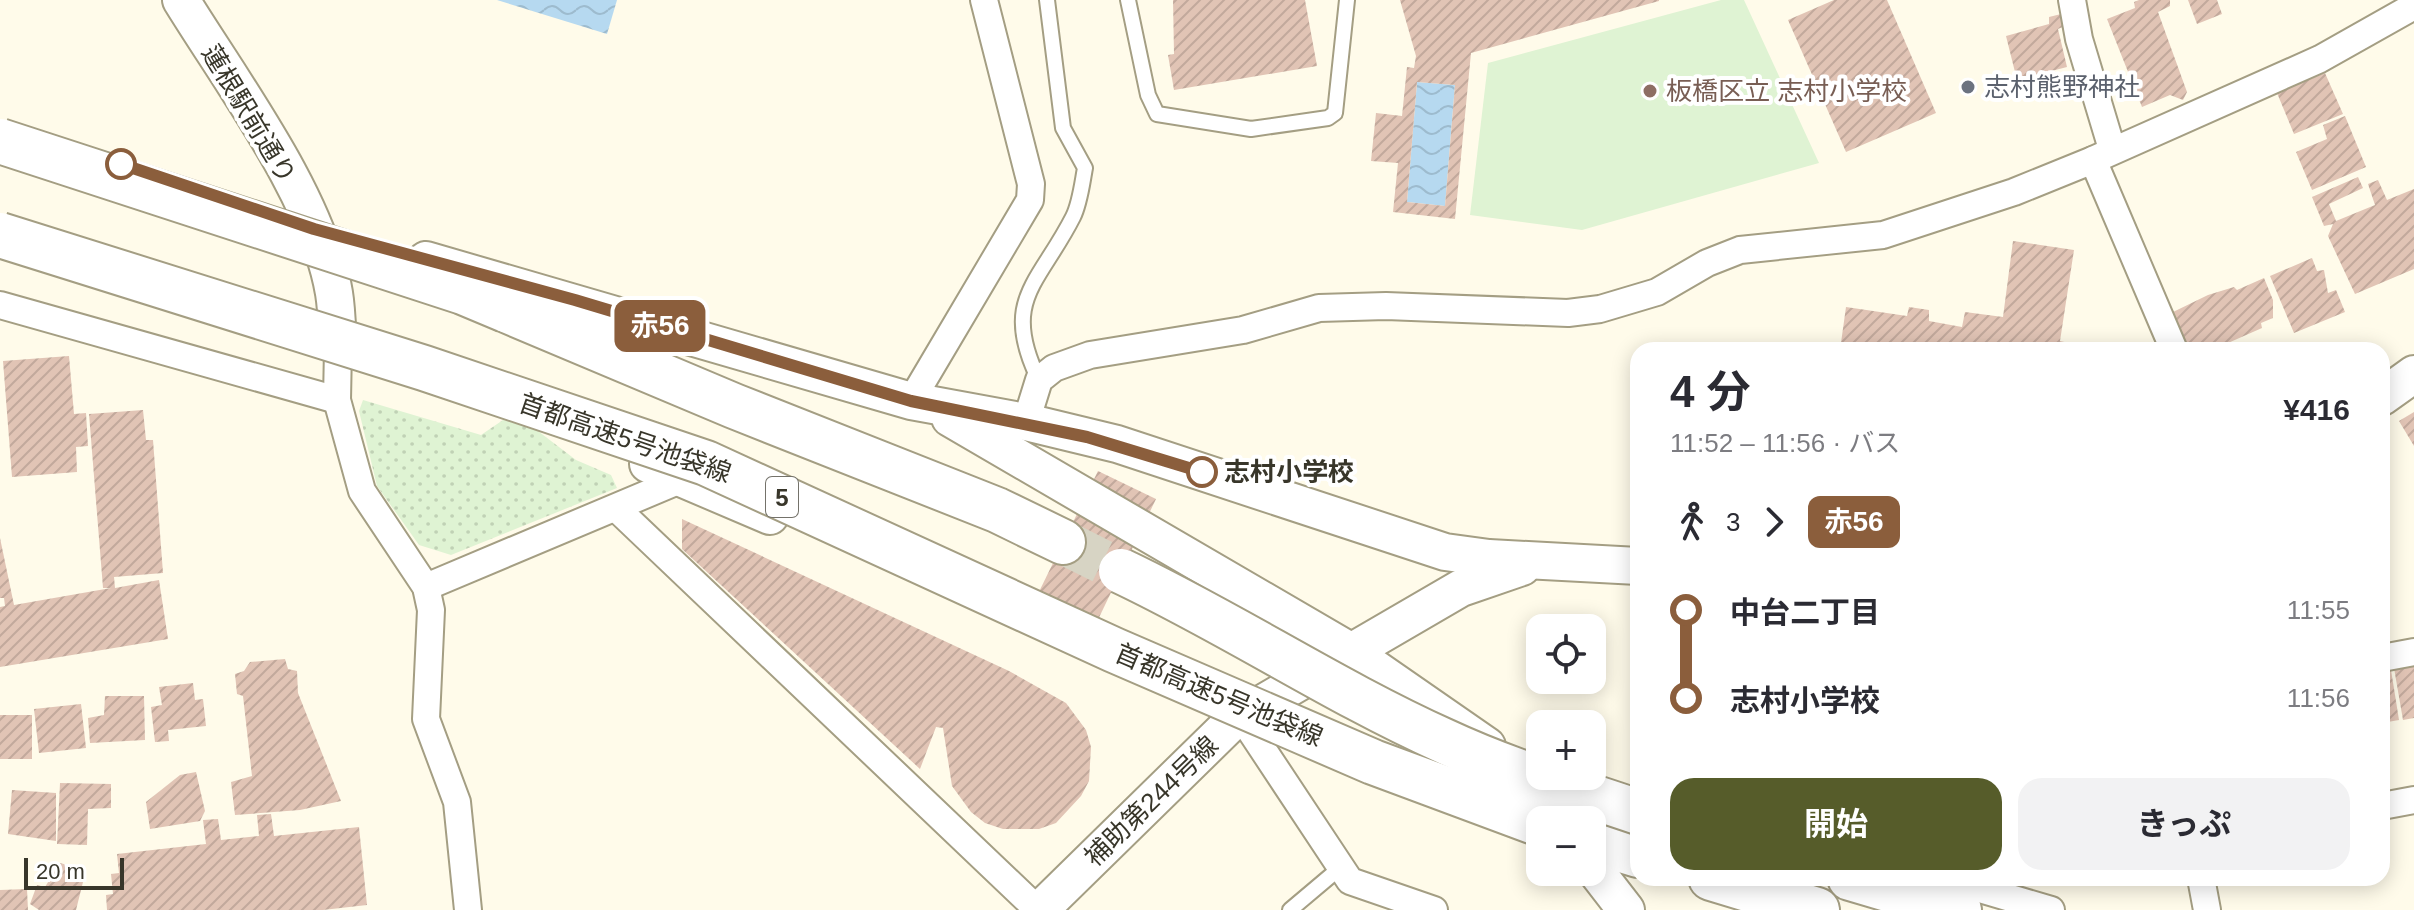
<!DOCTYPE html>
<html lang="ja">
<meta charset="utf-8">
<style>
:root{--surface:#fff;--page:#f2f2f3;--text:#2b2b33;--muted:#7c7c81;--accent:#565c2a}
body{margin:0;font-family:Arial,"Noto Sans JP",sans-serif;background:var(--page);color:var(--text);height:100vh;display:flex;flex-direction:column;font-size:30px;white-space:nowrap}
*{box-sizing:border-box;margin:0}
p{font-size:26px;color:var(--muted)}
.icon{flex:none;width:44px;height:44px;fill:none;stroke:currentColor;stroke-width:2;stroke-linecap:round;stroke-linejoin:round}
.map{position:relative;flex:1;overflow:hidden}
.panel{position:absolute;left:1630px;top:342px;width:760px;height:544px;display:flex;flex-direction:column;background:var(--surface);border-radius:24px;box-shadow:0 4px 20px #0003}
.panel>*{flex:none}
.badge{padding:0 16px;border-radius:12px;font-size:28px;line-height:52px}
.controls{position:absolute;left:1526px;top:614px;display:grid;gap:16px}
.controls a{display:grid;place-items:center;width:80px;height:80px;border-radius:16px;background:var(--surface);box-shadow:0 4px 20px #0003;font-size:40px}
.scale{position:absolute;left:24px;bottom:20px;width:100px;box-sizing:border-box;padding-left:8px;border:4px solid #38362a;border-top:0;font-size:22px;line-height:28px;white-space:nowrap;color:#38362a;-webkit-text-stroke:6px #fff;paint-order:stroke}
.map>.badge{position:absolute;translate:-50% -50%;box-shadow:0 0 0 4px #fff}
.legs{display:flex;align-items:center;gap:12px;height:88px;padding:0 40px;font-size:26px}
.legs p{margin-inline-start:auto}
.head{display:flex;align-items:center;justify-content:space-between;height:136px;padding:0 40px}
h1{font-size:44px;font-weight:700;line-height:60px}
.action{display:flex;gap:16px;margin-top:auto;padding:16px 40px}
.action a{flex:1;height:92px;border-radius:24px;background:var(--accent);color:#fff;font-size:32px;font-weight:700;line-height:92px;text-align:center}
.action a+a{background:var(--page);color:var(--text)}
ul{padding:0 40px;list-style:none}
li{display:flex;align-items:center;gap:28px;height:88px;font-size:30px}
li i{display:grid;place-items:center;width:12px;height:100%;margin:0 10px;background:currentColor}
li i::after{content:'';width:20px;height:20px;margin:-10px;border:6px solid;border-radius:50%;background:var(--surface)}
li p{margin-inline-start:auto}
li:first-child i{background:linear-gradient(#0000 50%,currentColor 0)}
li:last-child i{background:linear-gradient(currentColor 50%,#0000 0)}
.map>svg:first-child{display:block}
.park{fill:url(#park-dots)}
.pitch{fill:#dff3d3}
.water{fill:url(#water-waves)}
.building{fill:url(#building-hatch);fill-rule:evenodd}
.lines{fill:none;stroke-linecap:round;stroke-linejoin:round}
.highway-tunnel{stroke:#d7d4c4;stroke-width:44;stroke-dasharray:44 22;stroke-linecap:butt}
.lane-casing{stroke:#a49e83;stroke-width:18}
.street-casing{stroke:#a49e83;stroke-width:30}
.secondary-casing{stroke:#a49e83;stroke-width:40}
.highway-casing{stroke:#a49e83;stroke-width:48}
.lane{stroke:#fff;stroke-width:14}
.street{stroke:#fff;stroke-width:26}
.secondary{stroke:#fff;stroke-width:36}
.highway{stroke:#fff;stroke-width:44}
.highway-bridge-casing{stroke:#a49e83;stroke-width:48;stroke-linecap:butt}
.highway-bridge{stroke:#fff;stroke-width:44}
.line-1-casing{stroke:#fff;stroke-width:18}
.line-1{stroke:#8b5e3c;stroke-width:12}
.worship-dot{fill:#6b7280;stroke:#fff;stroke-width:3}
.education-dot{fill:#8d6e63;stroke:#fff;stroke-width:3}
.stop-1-dot{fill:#fff;stroke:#8b5e3c;stroke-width:4}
.labels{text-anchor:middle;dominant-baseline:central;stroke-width:8;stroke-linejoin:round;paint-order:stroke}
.shield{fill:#fff;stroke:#74726a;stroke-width:2}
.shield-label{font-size:24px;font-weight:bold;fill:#38362a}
.worship-label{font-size:26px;fill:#5b616d;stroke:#fff;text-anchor:start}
.education-label{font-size:26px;fill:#785e54;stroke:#fff;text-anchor:start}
.street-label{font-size:26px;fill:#38362a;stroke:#fff}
.stop-label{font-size:26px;font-weight:bold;fill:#38362a;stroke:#fff;text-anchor:start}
</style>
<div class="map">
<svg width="2414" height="910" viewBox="0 0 2414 910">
<defs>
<pattern id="park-dots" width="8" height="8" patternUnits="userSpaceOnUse" patternTransform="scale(2)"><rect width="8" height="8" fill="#dff3d3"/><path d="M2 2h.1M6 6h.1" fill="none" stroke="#c0d1b5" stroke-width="1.8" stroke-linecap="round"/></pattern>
<pattern id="water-waves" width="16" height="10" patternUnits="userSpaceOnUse" patternTransform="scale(2)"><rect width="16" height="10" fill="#b6d9f0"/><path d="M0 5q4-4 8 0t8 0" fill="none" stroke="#9dbbce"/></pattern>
<pattern id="building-hatch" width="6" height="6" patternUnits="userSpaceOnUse" patternTransform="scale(2)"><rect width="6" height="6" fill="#e1c4b5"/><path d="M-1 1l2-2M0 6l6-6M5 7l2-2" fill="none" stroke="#c2a99c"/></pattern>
</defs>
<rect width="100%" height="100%" fill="#fffbea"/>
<!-- park -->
<polygon class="park" points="363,400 481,435 503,420 534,428 576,460 611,475 617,488 451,555 419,545 377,486 359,411"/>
<!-- pitch -->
<polygon class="pitch" points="1721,0 1744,0 1819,163 1582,230 1470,215 1488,63"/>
<!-- water -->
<g class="water">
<polygon points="497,0 617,0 607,34"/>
<polygon points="1417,82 1455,85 1445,206 1407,202"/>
</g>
<!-- building -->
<g class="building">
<polygon points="1173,0 1305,0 1317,66 1174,90 1168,55 1174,54"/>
<path d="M1400,0H1659V1L1471,53L1455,219L1393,212L1398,163L1371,161L1376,113L1402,116L1407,67L1414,68L1416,56ZM1417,82L1455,85L1445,206L1407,202Z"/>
<polygon points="1834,0 1887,0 1936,113 1846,152 1788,20"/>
<polygon points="2139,0 2170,0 2170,6 2158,12 2187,92 2183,100 2170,95 2142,107 2107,19 2135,8 2134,2"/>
<polygon points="2188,0 2217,0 2222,14 2197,24"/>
<polygon points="2061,14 2065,26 2058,29 2067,67 2017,80 2006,36 2049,24 2049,17"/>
<polygon points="2325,73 2343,114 2294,134 2277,93"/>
<polygon points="2345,116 2366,167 2312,190 2296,152 2327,139 2323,125"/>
<polygon points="2358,177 2363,188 2329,204 2336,221 2375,205 2368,184 2378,180 2387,200 2414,189 2414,269 2355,294 2328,236 2333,224 2324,226 2312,197"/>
<polygon points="2013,241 2074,250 2060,341 2100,350 1840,350 1846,307 1907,316 1909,307 1929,310 1929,321 1962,327 1965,312 2003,317"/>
<polygon points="2312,258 2317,271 2324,270 2328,293 2336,290 2345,312 2294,333 2270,276"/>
<polygon points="2264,278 2273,300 2273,318 2261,323 2262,328 2228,343 2231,350 2185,350 2171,313 2208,295 2234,287 2237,290"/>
<polygon points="69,356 74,414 86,413 88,446 76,447 77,472 12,477 3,361"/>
<polygon points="143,410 146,440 153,440 163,573 114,577 115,588 159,580 168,639 0,667 0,607 5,606 4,598 0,598 0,538 14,605 111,588 103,588 89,414"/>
<polygon points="2414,412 2414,446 2399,421"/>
<polygon points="1098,471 1156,499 1093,630 1034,602"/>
<polygon points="682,519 1009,671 1066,703 1086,730 1091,747 1089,781 1081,796 1056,823 1039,829 1003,829 985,823 971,812 952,786 943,728 936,727 920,769 682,549"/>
<polygon points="285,659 288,669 297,671 298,693 341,801 300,810 235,815 231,782 252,776 243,696 237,694 235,674 244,671 250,662"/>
<polygon points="2414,665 2414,718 2403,720 2394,668"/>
<polygon points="2391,670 2399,720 2382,723 2382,672"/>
<polygon points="193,683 195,700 203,699 206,726 168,730 169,741 155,742 151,707 162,705 159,687"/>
<polygon points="105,696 144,696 145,740 90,743 88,718 104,715"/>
<polygon points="81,704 86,748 39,753 34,709"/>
<rect x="0" y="715" width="32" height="44"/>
<polygon points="196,772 205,811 200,821 150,829 146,802 180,775"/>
<polygon points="60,783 111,784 111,808 88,809 87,845 57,844"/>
<polygon points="12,790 56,793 56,841 8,834"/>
<polygon points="271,814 274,836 359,827 367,905 323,910 107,910 106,895 113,894 111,874 119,873 117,854 206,844 203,820 218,819 221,840 259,836 257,815"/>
<polygon points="60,863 86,870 76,910 39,910 30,904 37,885 45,887"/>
<polygon points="27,889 28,910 0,910 0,890"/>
</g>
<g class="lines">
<!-- highway-tunnel -->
<polyline class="highway-tunnel" points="1063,542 1121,571"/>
<!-- lane casing -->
<g class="lane-casing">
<g id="lane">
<polyline points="1128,0 1148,95 1157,114 1251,129 1328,118 1335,113 1347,0"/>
<path d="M1039,380C1000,300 1039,284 1073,217C1080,203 1082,184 1085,168L1063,128L1047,0"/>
<polyline points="1290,910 1341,867"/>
</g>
</g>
<!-- street casing -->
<g class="street-casing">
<g id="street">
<polyline points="2072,0 2079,39 2112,149"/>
<polyline points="2093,160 2174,350"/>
<polyline points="0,305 337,400"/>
<polyline points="338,348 337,400 362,491 426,587 431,610 426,719 457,802 468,910"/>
<polyline points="911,401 1030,200 1031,184 984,0"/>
<polyline points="1026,422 1039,380 1054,368 1090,355 1243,330 1319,308 1386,306 1568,313 1600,309 1657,292 1707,263 1740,250 1883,235 2014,192 2093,160 2320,59 2414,6"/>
<polyline points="616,508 1038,910"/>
<polyline points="426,587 685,478"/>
<polyline points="2382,658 2414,652"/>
<polyline points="1248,727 1350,881 1434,910"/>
<polyline points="2382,806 2414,800"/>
<polyline points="1943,878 2051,910"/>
<polyline points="2201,878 2207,910"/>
</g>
</g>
<!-- secondary casing -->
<g class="secondary-casing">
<g id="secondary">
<path d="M181,0C232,83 318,197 334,293C337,311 337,330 338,348"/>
<polyline points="426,260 911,401 1026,422 1117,444 1445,552 1489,558 1638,566"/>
<polyline points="2382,397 2414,374"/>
<polyline points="950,418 1350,651 1487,746"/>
<polyline points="648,464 770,516"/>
<polyline points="1592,866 1626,910"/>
<polyline points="1040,910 1234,720 1461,588 1522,567"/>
</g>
</g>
<!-- highway casing -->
<g class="highway-casing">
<g id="highway">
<polyline points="506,310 734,406 997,510 1063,542"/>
<polyline points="1592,841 1638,855"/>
<polyline points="1711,878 1817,910"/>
<polyline points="1850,878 1959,910"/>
</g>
</g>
<!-- lane -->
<use href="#lane" class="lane"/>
<!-- street -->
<use href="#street" class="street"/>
<!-- secondary -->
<use href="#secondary" class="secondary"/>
<!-- highway -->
<use href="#highway" class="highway"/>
<!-- highway-bridge casing -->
<g class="highway-bridge-casing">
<g id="highway-bridge">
<polyline points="0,141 463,292 506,310"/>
<polyline points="0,235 424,368 706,463 1114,650 1373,762 1540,824"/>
<path d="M1121,571C1231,623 1333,691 1444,741C1506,770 1573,790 1638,812"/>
</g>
</g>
<!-- highway-bridge -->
<use href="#highway-bridge" class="highway-bridge"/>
</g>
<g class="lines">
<!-- line-1 casing -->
<g class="line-1-casing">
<polyline id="line-1" points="121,164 314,229 575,300 911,401 1087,437 1202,472"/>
</g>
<!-- line-1 -->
<use href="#line-1" class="line-1"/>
</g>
<!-- markers -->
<circle class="worship-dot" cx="1968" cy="87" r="8"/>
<circle class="education-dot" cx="1650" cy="91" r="8"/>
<g class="stop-1-dot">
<circle cx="121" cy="164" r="14"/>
<circle cx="1202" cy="472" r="14"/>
</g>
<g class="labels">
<!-- shield labels -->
<rect class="shield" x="766" y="477" width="32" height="40" rx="6"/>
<g class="shield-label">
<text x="782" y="497">5</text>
</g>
<!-- worship labels -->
<g class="worship-label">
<text x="1984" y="87">志村熊野神社</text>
</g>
<!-- education labels -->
<g class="education-label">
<text x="1666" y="91">板橋区立 志村小学校</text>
</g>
<!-- street labels -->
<g class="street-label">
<text transform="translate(249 114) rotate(59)">蓮根駅前通り</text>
<text transform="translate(625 438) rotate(19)">首都高速5号池袋線</text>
<text transform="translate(1219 695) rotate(23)">首都高速5号池袋線</text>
<text transform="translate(1151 801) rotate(-44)">補助第244号線</text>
</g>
<!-- stop labels -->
<g class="stop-label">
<text x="1224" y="472">志村小学校</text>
</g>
</g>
</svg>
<div class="controls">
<a><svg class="icon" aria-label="locate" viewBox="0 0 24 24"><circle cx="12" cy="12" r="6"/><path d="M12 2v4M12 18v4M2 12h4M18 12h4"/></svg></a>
<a>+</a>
<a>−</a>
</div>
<div class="scale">20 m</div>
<b class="badge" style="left:660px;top:326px;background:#8b5e3c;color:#fff">赤56</b>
<section class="panel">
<div class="head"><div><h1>4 分</h1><p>11:52 – 11:56 · バス</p></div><b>¥416</b></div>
<div class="legs"><svg class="icon" aria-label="walk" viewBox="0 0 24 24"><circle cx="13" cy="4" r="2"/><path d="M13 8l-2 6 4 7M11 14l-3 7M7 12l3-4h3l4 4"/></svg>3<svg class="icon" aria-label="forward" viewBox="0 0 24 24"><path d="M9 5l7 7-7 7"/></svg><b class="badge" style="background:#8b5e3c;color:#fff">赤56</b></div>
<ul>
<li><i style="color:#8b5e3c"></i><b>中台二丁目</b><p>11:55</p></li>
<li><i style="color:#8b5e3c"></i><b>志村小学校</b><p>11:56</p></li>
</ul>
<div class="action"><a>開始</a><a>きっぷ</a></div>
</section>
</div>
